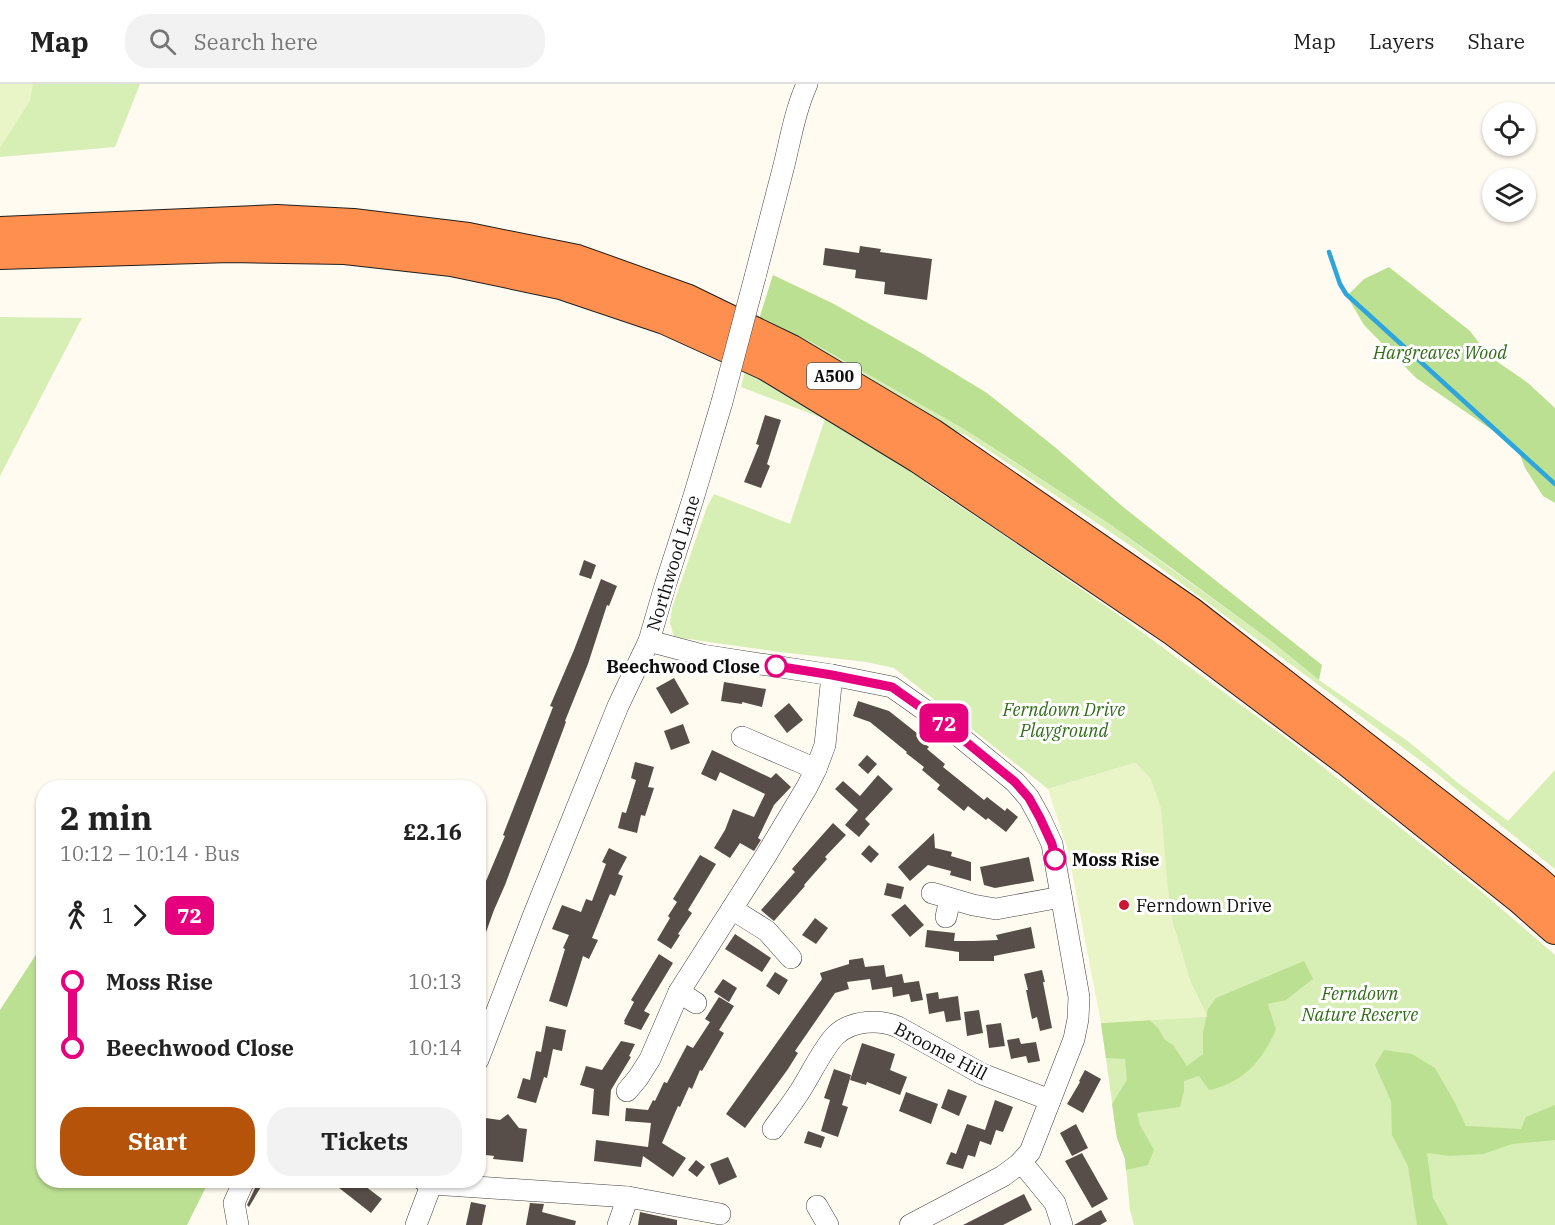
<!DOCTYPE html>
<meta charset="utf-8">
<style>
:root{--surface:#fff;--page:#f2f2f2;--text:#222;--muted:#767676;--line:#e0e0e0;--accent:#b45309}
body{margin:0;font-family:"IBM Plex Serif",serif;background:var(--page);color:var(--text);height:100vh;display:flex;flex-direction:column;font-size:22px;white-space:nowrap}
*{box-sizing:border-box;margin:0}
p{font-size:20px;color:var(--muted)}
.icon{flex:none;width:33px;height:33px;fill:none;stroke:currentColor;stroke-width:2;stroke-linecap:round;stroke-linejoin:round}
.map{position:relative;flex:1;overflow:hidden}
.side{position:absolute;left:36px;top:696px;width:450px;height:408px;display:flex;flex-direction:column;background:var(--surface);border-radius:24px;box-shadow:0 2px 4px #0004}
.side>*{flex:none}
.badge{padding:0 12px;border-radius:9px;font-size:21px;line-height:39px}
.controls{position:absolute;left:1482px;top:18px;display:grid;gap:12px}
.controls a{display:grid;place-items:center;width:54px;height:54px;border-radius:50%;background:var(--surface);box-shadow:0 2px 4px #0004;font-size:30px}
.map>.badge{position:absolute;translate:-50% -50%;box-shadow:0 0 0 3px #fff}
.legs{display:flex;align-items:center;gap:9px;height:66px;padding:0 24px;font-size:20px}
.legs p{margin-inline-start:auto}
.head{display:flex;align-items:center;justify-content:space-between;height:102px;padding:0 24px}
h1{font-size:33px;font-weight:700;line-height:45px}
.button{display:flex;gap:12px;margin-top:auto;padding:12px 24px}
.button a{flex:1;height:69px;border-radius:24px;background:var(--accent);color:#fff;font-size:24px;font-weight:700;line-height:69px;text-align:center}
.button a+a{background:var(--page);color:var(--text)}
ul{padding:0 24px;list-style:none}
li{display:flex;align-items:center;gap:21px;height:66px;font-size:22px}
li i{display:grid;place-items:center;width:9px;height:100%;margin:0 8px;background:currentColor}
li i::after{content:'';width:15px;height:15px;margin:-8px;border:4px solid;border-radius:50%;background:var(--surface)}
li p{margin-inline-start:auto}
li:first-child i{background:linear-gradient(#0000 50%,currentColor 0)}
li:last-child i{background:linear-gradient(currentColor 50%,#0000 0)}
header{display:flex;align-items:center;gap:36px;box-sizing:border-box;height:84px;padding:0 30px;background:var(--surface);border-bottom:2px solid var(--line)}
header strong{font-size:28px}
nav{display:flex;gap:33px;margin-inline-start:auto;font-size:21px}
.search{width:420px;height:54px;background:var(--page);display:flex;align-items:center;gap:15px;box-sizing:border-box;padding:0 21px;border-radius:24px;color:var(--muted);font-size:22px}
.map>svg:first-child{display:block}
.green{fill:#d7eeb5}
.forest{fill:#bce092}
.pitch{fill:#e9f4c7}
.lines{fill:none;stroke-linecap:round;stroke-linejoin:round}
.stream{stroke:#2ea5db;stroke-width:4.5}
.building{fill:#584e49}
.minor-casing{stroke:#414141;stroke-width:22}
.highway-casing{stroke:#1f1f1f;stroke-width:32}
.minor{stroke:#fff;stroke-width:21}
.highway{stroke:#ff8f4e;stroke-width:30}
.minor-bridge-casing{stroke:#414141;stroke-width:22;stroke-linecap:butt}
.minor-bridge{stroke:#fff;stroke-width:21}
.line-1-casing{stroke:#fff;stroke-width:14}
.line-1{stroke:#e6007e;stroke-width:9}
.stop-1-dot{fill:#fff;stroke:#e6007e;stroke-width:3}
.poi-dot{fill:#cd1730;stroke:#fff;stroke-width:2}
.labels{text-anchor:middle;dominant-baseline:central;stroke-width:6;stroke-linejoin:round;paint-order:stroke}
.shield{fill:#fff;stroke:#565656;stroke-width:1.5}
.shield-label{font-size:16px;font-weight:bold;fill:#0e0e0e}
.park-label{font-size:18px;font-style:italic;fill:#316d17;stroke:#fff}
.street-label{font-size:18px;fill:#0e0e0e;stroke:#fff}
.stop-label{font-size:18px;font-weight:bold;fill:#0e0e0e;stroke:#fff;text-anchor:end}
.poi-label{font-size:18px;fill:#0e0e0e;stroke:#fff;text-anchor:start}
</style>
<header>
<strong>Map</strong>
<div class="search"><svg class="icon" aria-label="search" viewBox="0 0 24 24"><circle cx="10" cy="10" r="6"/><path d="M15 15l6 6"/></svg>Search here</div>
<nav><a>Map</a><a>Layers</a><a>Share</a></nav>
</header>
<div class="map">
<svg width="1555" height="1141" viewBox="0 0 1555 1141">
<rect width="100%" height="100%" fill="#fffbf0"/>
<!-- green -->
<g class="green">
<polygon points="0,0 140,0 115,63 0,73"/>
<polygon points="0,233 82,234 0,392"/>
<polygon points="759,235 811,258 962,344 1108,439 1271,557 1319,596 1409,658 1457,698 1508,737 1555,686 1555,785 1425,680 1131,462 966,351 943,344"/>
<polygon points="746,283 917,383 927,400 1018,461 1120,532 1290,657 1482,808 1555,871 1555,1141 1134,1141 1130,1126 1125,1075 1117,1054 1101,939 1207,932 1190,897 1172,836 1168,807 1135,679 1048,705 894,584 866,578 780,568 674,553 670,539 672,524 707,423 714,410 790,440 825,335 741,303"/>
</g>
<!-- forest -->
<g class="forest">
<polygon points="1389,183 1470,247 1489,272 1528,299 1555,324 1555,419 1543,412 1525,384 1517,363 1416,294 1364,241 1347,212 1364,195"/>
<polygon points="773,191 832,219 918,267 987,309 1056,364 1122,422 1322,581 1319,596 1271,557 1170,483 1108,439 1001,369 962,344 811,258 759,235"/>
<polygon points="43,860 44,1096 209,1097 187,1141 0,1141 0,926"/>
<path d="M1304,877L1313,895L1286,916L1268,920L1276,946C1261,978 1244,998 1209,1006L1199,992L1184,997V1007L1180,1023L1137,1029L1140,1041L1154,1066L1148,1081L1126,1086L1125,1075L1117,1054L1112,1020L1127,996L1125,975L1106,974L1101,939L1149,936L1158,944L1165,956L1173,961L1187,982L1203,970V949L1208,925L1216,914Z"/>
<polygon points="1384,966 1412,970 1435,984 1455,1019 1466,1042 1521,1045 1526,1033 1555,1021 1555,1056 1512,1060 1483,1070 1450,1072 1427,1069 1433,1114 1448,1141 1417,1141 1408,1082 1392,1051 1391,1017 1375,981"/>
</g>
<!-- pitch -->
<g class="pitch">
<polygon points="0,0 33,0 30,17 0,64"/>
<polygon points="1136,679 1151,695 1161,724 1168,806 1172,836 1190,897 1207,933 1101,939 1068,767 1048,705"/>
</g>
<g class="lines">
<!-- stream -->
<polyline class="stream" points="1329,168 1340,200 1346,210 1555,400"/>
</g>
<!-- building -->
<g class="building">
<polygon points="860,162 881,165 880,168 932,175 927,216 884,210 885,198 855,194 856,186 823,181 825,164 859,169"/>
<polygon points="765,331 781,336 767,380 770,382 761,404 744,398 759,361 756,360"/>
<polygon points="584,476 596,481 591,495 579,491"/>
<polygon points="601,495 617,502 609,522 607,521 588,580 565,637 566,638 505,801 494,826 480,865 478,864 478,816 505,752 503,751 553,623 550,622 574,566"/>
<polygon points="674,594 689,620 671,630 656,604"/>
<polygon points="724,598 766,605 762,623 742,618 742,620 721,617"/>
<polygon points="858,617 889,627 918,650 916,652 929,663 927,665 945,680 943,683 984,716 987,713 1005,727 1007,724 1018,733 1006,748 988,734 986,736 968,722 964,727 937,705 940,701 922,686 924,683 906,669 907,668 870,638 853,632"/>
<polygon points="789,619 803,636 787,649 774,632"/>
<polygon points="683,640 690,659 671,666 664,647"/>
<polygon points="712,666 771,694 776,689 791,703 774,721 758,754 761,756 754,767 740,759 730,774 714,764 725,746 733,725 754,733 765,710 720,688 716,697 701,690"/>
<polygon points="867,671 877,680 868,690 858,681"/>
<polygon points="635,678 654,683 648,703 654,704 645,732 641,731 637,749 618,744 622,728 626,729 636,696 631,694"/>
<polygon points="878,691 893,705 865,735 870,740 859,753 845,741 858,726 835,705 843,697 860,712"/>
<polygon points="833,739 846,751 825,773 827,775 804,801 805,802 774,837 769,833 761,826 795,788 792,785"/>
<polygon points="934,749 935,764 952,768 951,772 971,778 971,797 950,791 951,787 928,781 910,797 898,783"/>
<polygon points="869,761 879,770 871,779 861,770"/>
<polygon points="609,764 627,773 618,790 623,792 615,812 610,810 592,854 598,856 589,875 583,872 567,923 549,917 565,865 563,864 569,851 552,845 562,821 581,828 586,815 592,817 606,780 602,778"/>
<polygon points="700,771 716,780 688,826 692,829 678,850 680,851 671,865 657,856 670,834 668,832 677,818 673,815"/>
<polygon points="1029,773 1034,797 995,804 984,801 980,783"/>
<polygon points="887,799 904,803 901,815 884,811"/>
<polygon points="905,820 924,841 910,853 891,831"/>
<polygon points="815,834 828,844 816,860 802,851"/>
<polygon points="1031,843 1035,864 994,872 994,877 959,877 959,868 925,863 927,846 955,849 954,857 974,857 998,856 996,851"/>
<polygon points="735,850 771,874 762,888 725,865"/>
<polygon points="659,870 673,879 644,927 650,930 641,946 624,940 625,938 624,937 634,918 631,916"/>
<polygon points="863,874 865,883 884,881 886,893 902,890 904,899 919,897 923,916 911,918 909,910 893,913 892,903 872,906 870,895 847,898 849,905 835,909 795,967 798,969 788,985 745,1044 726,1030 822,895 820,889 849,880 849,876"/>
<polygon points="1042,886 1045,898 1043,898 1052,944 1040,947 1037,933 1032,935 1026,906 1028,906 1024,890"/>
<polygon points="775,888 788,896 779,911 766,902"/>
<polygon points="723,895 737,904 729,918 714,908"/>
<polygon points="938,908 939,915 958,912 961,936 946,938 944,927 929,930 926,910"/>
<polygon points="719,913 734,922 719,946 724,949 702,987 700,986 692,1005 689,1003 680,1023 678,1022 662,1059 686,1074 673,1093 643,1072 641,1083 594,1077 596,1056 648,1063 651,1039 625,1037 626,1024 648,1026 653,1016 655,1017 664,998 667,999 687,961 693,964 710,938 705,935"/>
<polygon points="979,926 983,949 967,952 964,928"/>
<polygon points="1001,939 1005,962 989,964 986,941"/>
<polygon points="546,942 566,946 562,967 553,965 547,994 544,993 536,1019 517,1014 523,994 530,996 536,967 541,968"/>
<polygon points="1019,954 1021,960 1036,958 1040,977 1028,979 1026,972 1011,975 1007,956"/>
<polygon points="621,957 635,960 629,972 631,973 611,1006 609,1032 592,1030 594,1005 580,1001 586,982 602,986"/>
<polygon points="862,959 895,970 890,986 907,993 900,1011 867,998 866,1001 850,996"/>
<polygon points="834,985 851,991 842,1021 848,1023 838,1053 821,1047 830,1016 824,1014"/>
<polygon points="1085,986 1101,995 1083,1029 1067,1020 1080,998 1079,997"/>
<polygon points="948,1005 967,1012 959,1032 941,1024"/>
<polygon points="906,1008 938,1020 931,1040 899,1027"/>
<polygon points="995,1016 1013,1023 1003,1048 996,1046 991,1061 980,1057 975,1073 968,1071 963,1085 946,1080 951,1068 956,1070 967,1040 985,1046"/>
<polygon points="508,1030 519,1044 527,1045 523,1078 493,1075 494,1072 478,1070 478,1033 500,1036"/>
<polygon points="1076,1040 1088,1064 1072,1072 1060,1049"/>
<polygon points="808,1047 825,1053 821,1064 804,1059"/>
<polygon points="1082,1069 1108,1115 1092,1124 1065,1077"/>
<polygon points="728,1073 737,1093 719,1101 710,1080"/>
<polygon points="696,1076 705,1083 697,1093 688,1086"/>
<polygon points="329,1096 357,1096 382,1115 371,1129"/>
<polygon points="256,1097 262,1101 249,1123 247,1121 255,1104"/>
<polygon points="1024,1110 1032,1126 1003,1141 963,1141"/>
<polygon points="471,1118 486,1121 482,1141 466,1141"/>
<polygon points="530,1119 544,1120 542,1128 576,1137 575,1141 526,1141"/>
<polygon points="1101,1126 1107,1137 1100,1141 1074,1141"/>
<polygon points="640,1128 677,1136 677,1141 638,1141"/>
</g>
<g class="lines">
<!-- minor casing -->
<g class="minor-casing">
<g id="minor">
<path d="M755,193C764,158 773,124 782,89C790,59 794,29 807,0"/>
<polyline points="649,557 702,571 832,591 892,603 943,639 1015,698 1029,714 1040,734 1052,760 1079,913 1078,935 1074,955 1030,1068 1019,1080 1003,1092 910,1141"/>
<polyline points="742,653 816,685"/>
<polyline points="932,809 973,821 996,825 1061,813"/>
<polyline points="732,825 767,847 791,874"/>
<polyline points="946,833 950,815"/>
<polyline points="679,908 696,919"/>
<polyline points="478,976 534,830 618,622 649,557 665,502 693,415 722,318"/>
<polyline points="627,1007 638,994 650,975 679,908 765,773 807,703 816,685 825,661 832,591"/>
<path d="M773,1045C782,1032 792,1020 800,1007C810,992 824,962 836,951C852,936 879,935 898,943L982,990L1050,1016"/>
<polyline points="1019,1080 1028,1086 1055,1119 1062,1141"/>
<polyline points="423,1096 432,1100 628,1113 720,1130"/>
<polyline points="817,1122 828,1141"/>
<polyline points="238,1141 234,1119 243,1099"/>
<polyline points="416,1141 433,1096"/>
<polyline points="618,1141 628,1113"/>
</g>
</g>
<!-- highway casing -->
<g class="highway-casing">
<g id="highway">
<polyline points="0,148 277,136 353,140 468,154 577,176 686,215 791,266 932,350 1190,528 1534,795 1555,813"/>
<polyline points="0,170 230,163 345,165 452,177 561,200 665,235 766,281 919,374 1173,546 1349,678 1521,815 1555,845"/>
</g>
</g>
<!-- minor -->
<use href="#minor" class="minor"/>
<!-- highway -->
<use href="#highway" class="highway"/>
<!-- minor-bridge casing -->
<g class="minor-bridge-casing">
<polyline id="minor-bridge" points="722,318 755,193"/>
</g>
<!-- minor-bridge -->
<use href="#minor-bridge" class="minor-bridge"/>
</g>
<g class="lines">
<!-- line-1 casing -->
<g class="line-1-casing">
<polyline id="line-1" points="776,582 832,591 892,603 943,639 1015,698 1029,714 1040,734 1052,760 1055,775"/>
</g>
<!-- line-1 -->
<use href="#line-1" class="line-1"/>
</g>
<!-- markers -->
<g class="stop-1-dot">
<circle cx="776" cy="582" r="10"/>
<circle cx="1055" cy="775" r="10"/>
</g>
<circle class="poi-dot" cx="1124" cy="821" r="6"/>
<g class="labels">
<!-- shield labels -->
<rect class="shield" x="807" y="279" width="54" height="26" rx="4.5"/>
<g class="shield-label">
<text x="834" y="292">A500</text>
</g>
<!-- park labels -->
<g class="park-label">
<text x="1440" y="268">Hargreaves Wood</text>
<text x="1064" y="625">Ferndown Drive<tspan x="1064" dy="21">Playground</tspan></text>
<text x="1360" y="909">Ferndown<tspan x="1360" dy="21">Nature Reserve</tspan></text>
</g>
<!-- street labels -->
<g class="street-label">
<text transform="translate(673 479) rotate(-73)">Northwood Lane</text>
<text transform="translate(941 967) rotate(28)">Broome Hill</text>
</g>
<!-- stop labels -->
<g class="stop-label">
<text x="760" y="582">Beechwood Close</text>
<text x="1072" y="775" text-anchor="start">Moss Rise</text>
</g>
<!-- poi labels -->
<g class="poi-label">
<text x="1136" y="821">Ferndown Drive</text>
</g>
</g>
</svg>
<div class="controls">
<a><svg class="icon" aria-label="locate" viewBox="0 0 24 24"><circle cx="12" cy="12" r="6"/><path d="M12 2v4M12 18v4M2 12h4M18 12h4"/></svg></a>
<a><svg class="icon" aria-label="layers" viewBox="0 0 24 24"><path d="M12 4l9 5-9 5-9-5zM3 14l9 5 9-5"/></svg></a>
</div>
<b class="badge" style="left:944px;top:639px;background:#e6007e;color:#fff">72</b>
<section class="side">
<div class="head"><div><h1>2 min</h1><p>10:12 – 10:14 · Bus</p></div><b>£2.16</b></div>
<div class="legs"><svg class="icon" aria-label="walk" viewBox="0 0 24 24"><circle cx="13" cy="4" r="2"/><path d="M13 8l-2 6 4 7M11 14l-3 7M7 12l3-4h3l4 4"/></svg>1<svg class="icon" aria-label="forward" viewBox="0 0 24 24"><path d="M9 5l7 7-7 7"/></svg><b class="badge" style="background:#e6007e;color:#fff">72</b></div>
<ul>
<li><i style="color:#e6007e"></i><b>Moss Rise</b><p>10:13</p></li>
<li><i style="color:#e6007e"></i><b>Beechwood Close</b><p>10:14</p></li>
</ul>
<div class="button"><a>Start</a><a>Tickets</a></div>
</section>
</div>
